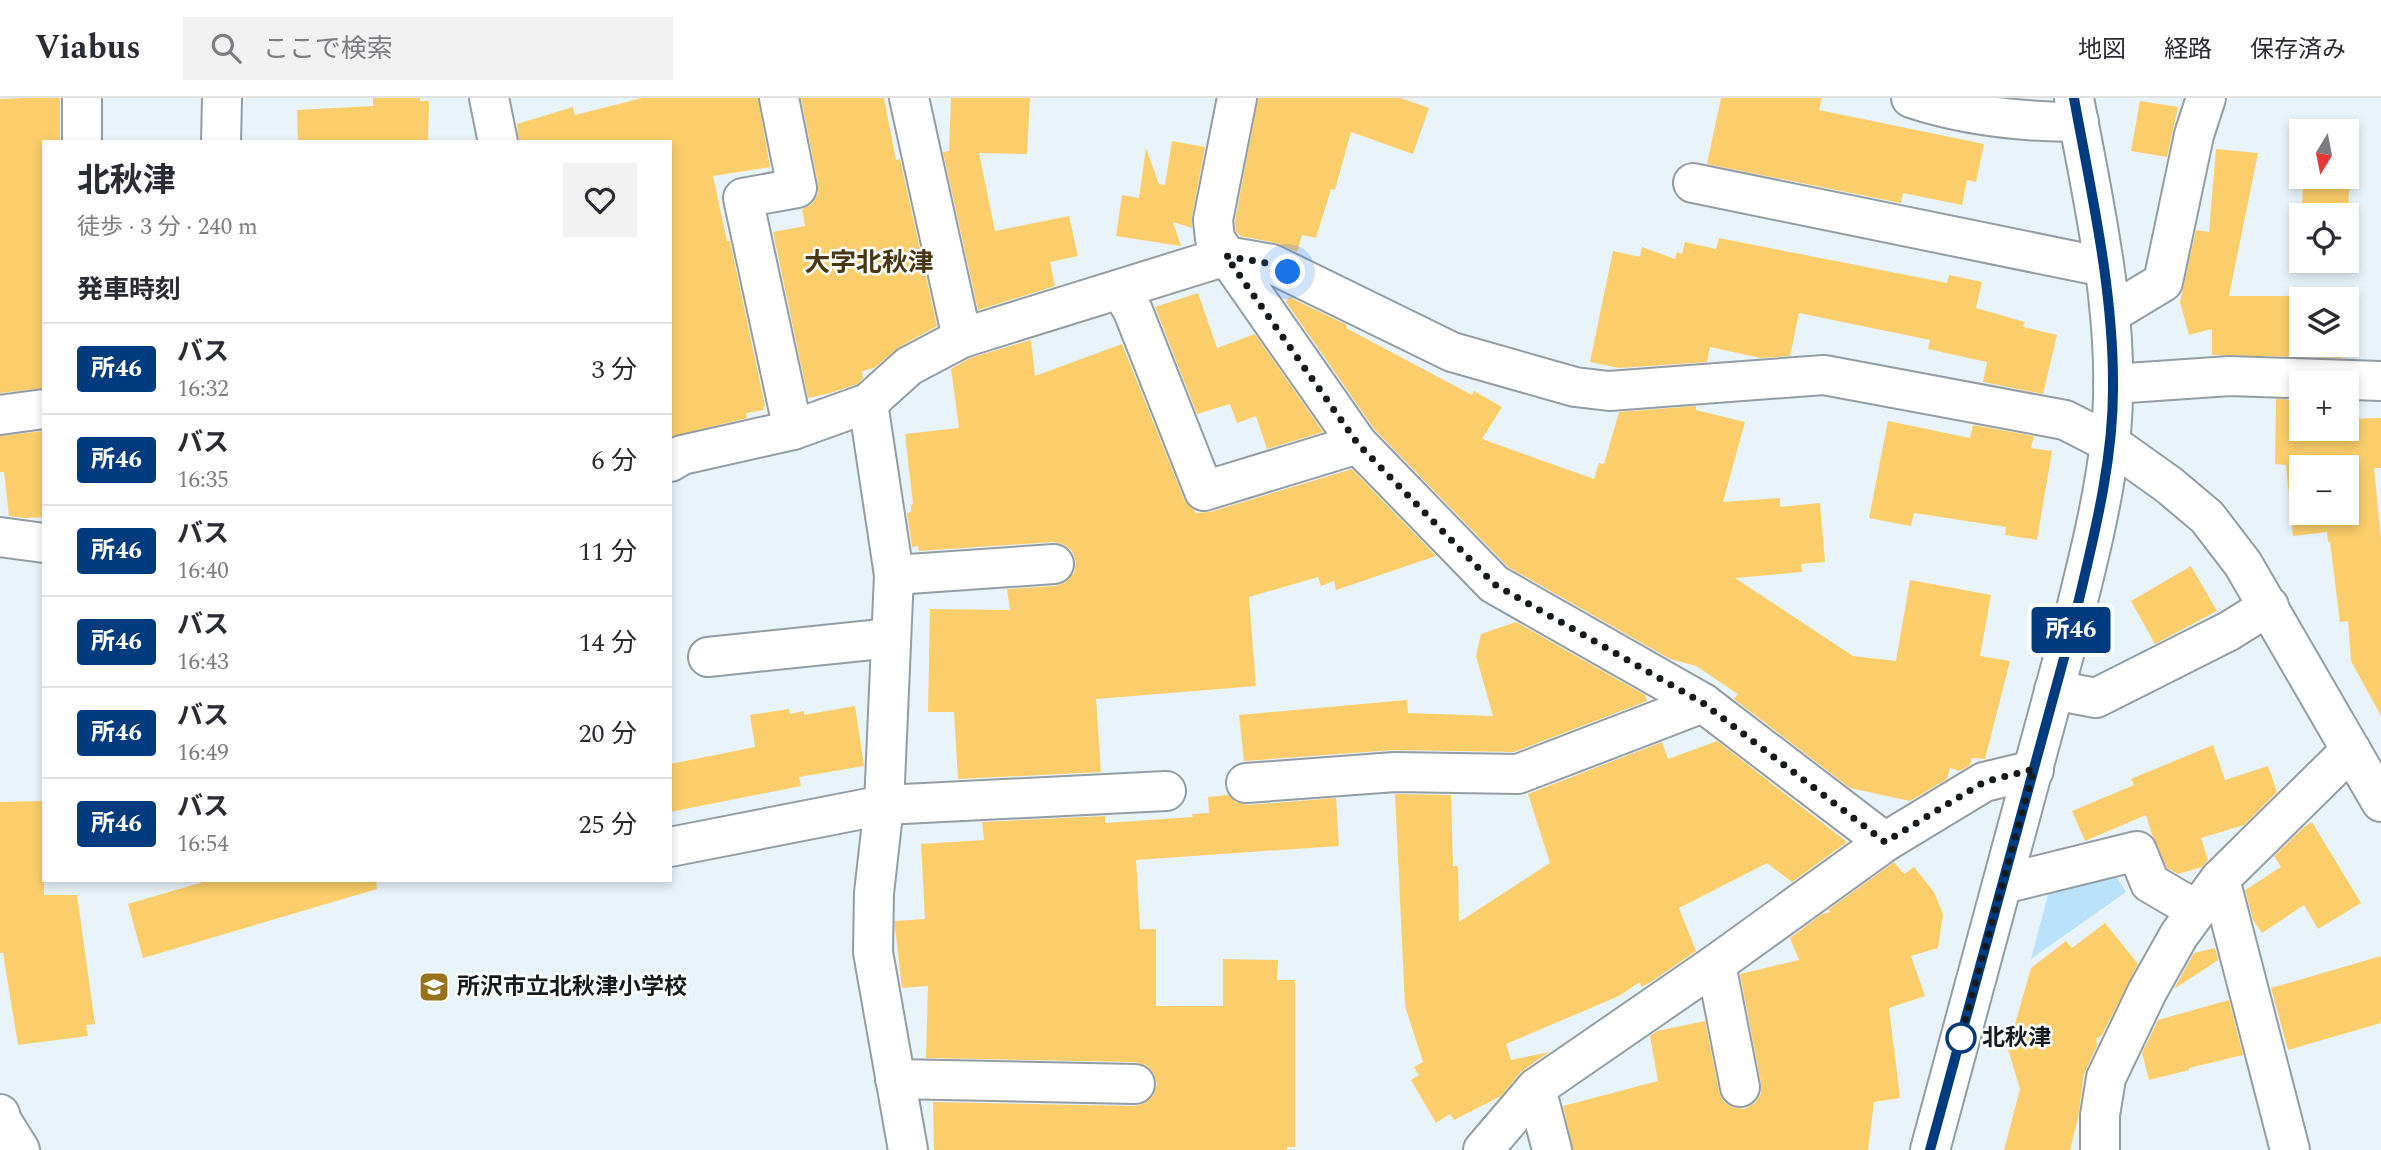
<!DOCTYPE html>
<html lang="ja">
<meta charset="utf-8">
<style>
:root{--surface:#fff;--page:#f2f2f3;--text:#2b2b33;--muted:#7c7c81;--line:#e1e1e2}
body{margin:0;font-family:Spectral,"Noto Sans JP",serif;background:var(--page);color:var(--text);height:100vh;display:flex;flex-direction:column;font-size:26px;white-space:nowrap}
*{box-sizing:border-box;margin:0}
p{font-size:23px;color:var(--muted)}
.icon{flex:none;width:38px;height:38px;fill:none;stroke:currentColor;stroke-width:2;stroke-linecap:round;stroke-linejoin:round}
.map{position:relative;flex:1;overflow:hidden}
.side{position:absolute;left:42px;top:42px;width:630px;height:742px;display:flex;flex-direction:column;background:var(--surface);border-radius:0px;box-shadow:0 4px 10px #0003}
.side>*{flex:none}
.badge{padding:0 14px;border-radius:5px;font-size:24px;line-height:46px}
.needle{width:46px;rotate:190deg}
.controls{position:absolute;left:2289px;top:21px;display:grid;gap:14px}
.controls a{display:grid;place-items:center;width:70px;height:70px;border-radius:0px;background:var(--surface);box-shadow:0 4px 10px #0003;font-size:35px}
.you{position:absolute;width:35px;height:35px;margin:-18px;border:5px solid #fff;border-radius:50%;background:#1a73e8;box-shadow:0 0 0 10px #1a73e833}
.map>.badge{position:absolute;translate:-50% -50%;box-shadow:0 0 0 4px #fff}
h2{padding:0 35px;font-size:26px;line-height:63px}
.round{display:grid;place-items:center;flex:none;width:74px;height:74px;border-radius:0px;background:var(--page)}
.overview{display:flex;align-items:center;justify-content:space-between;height:119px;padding:0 35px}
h1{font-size:33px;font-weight:700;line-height:52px}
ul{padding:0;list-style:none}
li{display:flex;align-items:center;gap:21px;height:91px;padding:0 35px;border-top:2px solid var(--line)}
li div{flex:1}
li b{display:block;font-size:26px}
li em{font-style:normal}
li .badge{min-width:77px;font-weight:700;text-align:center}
header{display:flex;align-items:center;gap:42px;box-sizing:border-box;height:98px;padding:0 35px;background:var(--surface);border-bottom:2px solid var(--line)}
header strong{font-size:33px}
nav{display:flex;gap:38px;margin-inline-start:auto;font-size:24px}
.search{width:490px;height:63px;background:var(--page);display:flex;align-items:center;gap:18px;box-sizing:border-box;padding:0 24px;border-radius:0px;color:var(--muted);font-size:26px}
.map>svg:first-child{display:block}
.green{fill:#bae2fc}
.building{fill:#fbce6b;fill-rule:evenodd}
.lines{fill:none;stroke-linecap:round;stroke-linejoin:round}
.minor-casing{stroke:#949da4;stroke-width:42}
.minor{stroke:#fff;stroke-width:38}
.line-casing{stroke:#fff;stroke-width:16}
.line{stroke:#003b80;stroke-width:10}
.walk{stroke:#161a1c;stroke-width:7;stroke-dasharray:0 12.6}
.stop-dot{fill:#fff;stroke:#003b80;stroke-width:3.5}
.labels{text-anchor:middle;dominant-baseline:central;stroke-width:5;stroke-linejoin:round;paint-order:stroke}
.poi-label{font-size:23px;font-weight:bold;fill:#161a1c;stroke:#fff;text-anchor:start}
.stop-label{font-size:23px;font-weight:bold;fill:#161a1c;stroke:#fff;text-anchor:start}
.quarter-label{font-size:26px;font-weight:bold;fill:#483710;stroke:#fff}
</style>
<header>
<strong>Viabus</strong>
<div class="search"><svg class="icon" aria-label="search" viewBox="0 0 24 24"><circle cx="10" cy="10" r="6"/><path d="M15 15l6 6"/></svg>ここで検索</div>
<nav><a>地図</a><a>経路</a><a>保存済み</a></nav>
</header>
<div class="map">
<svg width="2381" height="1052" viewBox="0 0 2381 1052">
<rect width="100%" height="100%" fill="#e8f3fa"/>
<!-- green -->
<polygon class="green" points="2112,772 2126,794 2031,861 2050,789"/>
<!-- building -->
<g class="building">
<polygon points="26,0 60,0 60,44 44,44 44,290 0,295 0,1"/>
<polygon points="373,0 420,0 420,3 429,3 428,44 298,44 297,12 373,8"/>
<polygon points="642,0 758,0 770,69 713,78 727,143 730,143 765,308 763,309 764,312 746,315 747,320 670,339 670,44 519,44 517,26 573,9 575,17"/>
<polygon points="801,0 884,0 896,62 900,61 937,228 899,249 874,270 862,273 863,280 857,286 830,295 808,300 773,134 805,128 802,111 812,106 818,96 818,86"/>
<polygon points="951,0 1030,0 1027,56 979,55 995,133 1069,118 1078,158 1050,164 1055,188 978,212 943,54 949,53"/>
<polygon points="1258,0 1401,0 1429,10 1413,56 1351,34 1335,92 1331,91 1316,140 1302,137 1297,154 1276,145 1240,138 1236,133 1235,123"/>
<polygon points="1721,0 1822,0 1819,12 1984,46 1976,84 1967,82 1962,107 1903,95 1901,105 1707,66"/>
<polygon points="2140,3 2178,9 2167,59 2131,53"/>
<polygon points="1172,43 1205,49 1192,118 1192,130 1173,124 1181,148 1116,138 1122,97 1139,100 1146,50 1159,86 1165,87"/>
<polygon points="2216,51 2258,55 2229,198 2344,198 2344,201 2301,201 2301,247 2342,247 2341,260 2212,257 2212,231 2189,237 2180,204 2196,132 2209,134"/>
<polygon points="2303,88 2349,91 2347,141 2347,117 2301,117 2300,140"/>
<polygon points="1719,140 1947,185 1949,177 1982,184 1976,210 2025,224 2023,229 2057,237 2043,296 1983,284 1987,264 1928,251 1930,242 1799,215 1790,258 1761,260 1710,249 1707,264 1619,270 1590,264 1613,153 1640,159 1642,149 1675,161 1677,154 1682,156 1685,144 1716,151"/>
<polygon points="1198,195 1217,250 1255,236 1323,334 1267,351 1256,318 1237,325 1230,306 1197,316 1155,209"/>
<polygon points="1289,199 1347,227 1346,230 1472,297 1474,293 1502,309 1482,341 1594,381 1599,365 1604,366 1619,314 1696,308 1696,312 1745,324 1723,404 1780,400 1780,409 1820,405 1825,464 1801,466 1802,474 1735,480 1853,558 1896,563 1910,482 1991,497 1980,558 2010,563 1985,661 1972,660 1970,667 1960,673 1950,670 1947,681 1910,703 1850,690 1734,601 1738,596 1696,568 1670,561 1508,469 1375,332 1286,204"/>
<polygon points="1031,242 1035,278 1122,246 1184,401 1196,415 1210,414 1352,371 1436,458 1336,492 1334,483 1321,488 1318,479 1249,499 1256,588 1096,601 1101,674 958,681 954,614 928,614 930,511 1010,512 1007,491 1055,488 1066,484 1074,475 1076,464 1072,453 1063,446 1053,444 919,453 918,448 912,449 907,415 911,414 911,407 913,406 905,336 959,330 951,271 970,260"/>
<path d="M2276,301L2301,302V331H2347V321L2381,320V370H2374L2381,441V618L2351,563L2348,523L2340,524L2330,444H2328L2327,434L2293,438L2286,367L2275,366ZM2301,369H2347V415H2301Z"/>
<polygon points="1888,323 1970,340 1973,327 2034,338 2031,350 2052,353 2037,442 2005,437 2006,429 1914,415 1911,428 1869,420"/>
<polygon points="44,333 44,419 26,420 9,418 4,374 0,374 0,338"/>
<polygon points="2191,468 2217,513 2155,546 2131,503"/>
<polygon points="1516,524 1645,597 1647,603 1514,654 1394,652 1244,663 1239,617 1407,602 1408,615 1493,618 1476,558 1481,536"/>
<polygon points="855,608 864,668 799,679 801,688 670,714 670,666 755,649 750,617 789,611 790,616 804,613 804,617"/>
<polygon points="1717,643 1847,744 1792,784 1767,765 1679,810 1696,853 1651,884 1641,889 1640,884 1619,898 1506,946 1511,962 1549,954 1521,974 1501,998 1454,1022 1450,1016 1436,1025 1411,982 1419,977 1414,969 1423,964 1405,908 1395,696 1451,697 1453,768 1458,768 1459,824 1550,765 1528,696 1662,644 1668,661"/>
<polygon points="2213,647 2225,682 2268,668 2277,694 2244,727 2201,740 2208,762 2202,769 2178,776 2167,770 2152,737 2146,717 2085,743 2072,713 2134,687 2131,681"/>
<polygon points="1228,697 1236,704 1248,707 1336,700 1339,748 1136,762 1140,831 1156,831 1156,908 1223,908 1223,861 1278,862 1277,882 1295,882 1295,1049 1287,1049 1287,1052 934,1052 933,1004 1135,1008 1145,1005 1153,998 1157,986 1154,976 1147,968 1135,964 926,960 928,888 902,890 895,829 895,823 925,821 921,746 984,742 982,724 1105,718 1105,725 1193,719 1192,716 1209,715 1208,699"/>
<polygon points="44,703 44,797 77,797 95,926 86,927 88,938 18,947 3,855 0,855 0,704"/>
<polygon points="2312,724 2361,805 2318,831 2304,807 2262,835 2253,822 2245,792 2281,769 2274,758 2304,729"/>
<polygon points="1894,764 1904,776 1914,769 1934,794 1943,816 1938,850 1911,858 1925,898 1889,910 1900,1000 1874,1004 1868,1052 1573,1052 1563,1008 1658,983 1650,938 1657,933 1705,923 1719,993 1723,1003 1732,1009 1744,1011 1755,1005 1761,995 1761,985 1740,876 1799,862 1790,840 1822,816 1830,814 1828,812"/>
<polygon points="210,782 376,782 377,791 143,860 128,806"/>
<polygon points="2105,825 2138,866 2102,937 2096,941 2097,948 2084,976 2078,1020 2070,1052 2004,1052 2020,991 2008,951 2031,870 2066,843 2072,850"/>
<polygon points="2215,850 2218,862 2174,891 2194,855"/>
<polygon points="2381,858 2381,925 2288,952 2271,890"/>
<polygon points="2229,902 2243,957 2189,970 2189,972 2149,982 2142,955 2158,922"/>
</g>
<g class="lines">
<!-- minor casing -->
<g class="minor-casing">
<g id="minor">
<polyline points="489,0 498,44"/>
<polyline points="779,0 797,90 743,100 793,332"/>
<polyline points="909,0 962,240"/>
<polyline points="1237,0 1213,122 1215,141 1358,346 1494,486 1703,605 1885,744"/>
<path d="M1911,0C1965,18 2021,24 2079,24"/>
<polyline points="82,44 82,0"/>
<polyline points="221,44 222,0"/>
<polyline points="1693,85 2104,169"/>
<polyline points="1121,192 1133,213 1204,393 1358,346"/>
<polyline points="2110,216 2163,184 2194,37 2206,0"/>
<polyline points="2113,286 2230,278 2381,283"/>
<polyline points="0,317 44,311"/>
<polyline points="670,364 682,357 793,332 868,305"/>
<polyline points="0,439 44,445"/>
<polyline points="894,477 1054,466"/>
<polyline points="708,559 891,540"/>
<polyline points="2054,592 2096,600 2229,533 2269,508"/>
<polyline points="1246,685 1395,674 1518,676 1703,605"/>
<polyline points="670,749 884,707 1166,693"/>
<polyline points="2003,786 2137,753 2150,785 2196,812"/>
<polyline points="1716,866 1740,989"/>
<polyline points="895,981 1135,986"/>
<polyline points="1536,990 1552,1052"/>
<polyline points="0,1016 2,1023 20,1052"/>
<polyline points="908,1052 873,854 874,795 884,707 894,477 868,305 909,268 962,240 1226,158 1272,166 1452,254 1575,289 1609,293 1824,277 2065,322 2110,345 2169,387 2207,419 2243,466 2381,704"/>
<polyline points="1483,1052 1536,990 1716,866 1885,744 1984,684 2034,672"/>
<path d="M1930,1052L2072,527C2087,467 2103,405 2110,344C2123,229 2095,113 2074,0"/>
<polyline points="2100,1052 2100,1017 2106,980 2147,894 2179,837 2220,781"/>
<polyline points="2290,1052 2220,781 2351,652"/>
</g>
</g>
<!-- minor -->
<use href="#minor" class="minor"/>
</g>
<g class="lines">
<!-- line casing -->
<g class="line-casing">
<path id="line" d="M1930,1052L2073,527C2091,449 2114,367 2113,285C2113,189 2091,94 2074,0"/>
</g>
<!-- line -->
<use href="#line" class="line"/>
<!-- walk -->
<polyline class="walk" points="1288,174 1272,166 1226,158 1358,346 1494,486 1703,605 1885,744 1984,684 2034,671 1959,945 1961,940"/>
</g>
<!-- icons -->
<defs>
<g id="school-square" transform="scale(1.575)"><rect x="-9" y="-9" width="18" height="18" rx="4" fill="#96731c" stroke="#fff"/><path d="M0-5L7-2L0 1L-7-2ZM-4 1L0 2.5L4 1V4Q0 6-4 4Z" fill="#fff"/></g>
</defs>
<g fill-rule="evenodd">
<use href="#school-square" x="434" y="889"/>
</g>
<!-- markers -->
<circle class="stop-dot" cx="1961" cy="940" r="14"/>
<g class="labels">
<!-- poi labels -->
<g class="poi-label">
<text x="457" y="889">所沢市立北秋津小学校</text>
</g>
<!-- stop labels -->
<g class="stop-label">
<text x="1982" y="940">北秋津</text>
</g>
<!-- quarter labels -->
<g class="quarter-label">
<text x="869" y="165">大字北秋津</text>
</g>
</g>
</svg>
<div class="controls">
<a><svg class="needle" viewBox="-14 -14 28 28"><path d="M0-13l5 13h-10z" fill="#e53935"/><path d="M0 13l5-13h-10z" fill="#7c7c81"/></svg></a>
<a><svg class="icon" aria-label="locate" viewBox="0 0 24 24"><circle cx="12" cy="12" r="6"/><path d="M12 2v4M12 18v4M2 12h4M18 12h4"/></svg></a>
<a><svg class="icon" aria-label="layers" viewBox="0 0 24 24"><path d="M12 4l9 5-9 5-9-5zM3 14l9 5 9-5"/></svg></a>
<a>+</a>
<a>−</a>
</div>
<div class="you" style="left:1288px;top:174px"></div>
<b class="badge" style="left:2071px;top:532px;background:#003b80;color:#fff">所46</b>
<section class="side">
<div class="overview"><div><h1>北秋津</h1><p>徒歩 · 3 分 · 240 m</p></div><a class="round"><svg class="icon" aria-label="heart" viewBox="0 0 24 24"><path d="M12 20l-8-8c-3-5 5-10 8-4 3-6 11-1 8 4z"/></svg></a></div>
<h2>発車時刻</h2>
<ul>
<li><span class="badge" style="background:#003b80;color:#fff">所46</span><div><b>バス</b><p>16:32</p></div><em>3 分</em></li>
<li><span class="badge" style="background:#003b80;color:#fff">所46</span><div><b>バス</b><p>16:35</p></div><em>6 分</em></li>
<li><span class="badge" style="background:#003b80;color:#fff">所46</span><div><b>バス</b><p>16:40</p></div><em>11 分</em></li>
<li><span class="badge" style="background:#003b80;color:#fff">所46</span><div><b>バス</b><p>16:43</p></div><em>14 分</em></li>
<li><span class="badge" style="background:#003b80;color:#fff">所46</span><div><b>バス</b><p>16:49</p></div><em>20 分</em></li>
<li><span class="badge" style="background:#003b80;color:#fff">所46</span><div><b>バス</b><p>16:54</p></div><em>25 分</em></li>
</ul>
</section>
</div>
